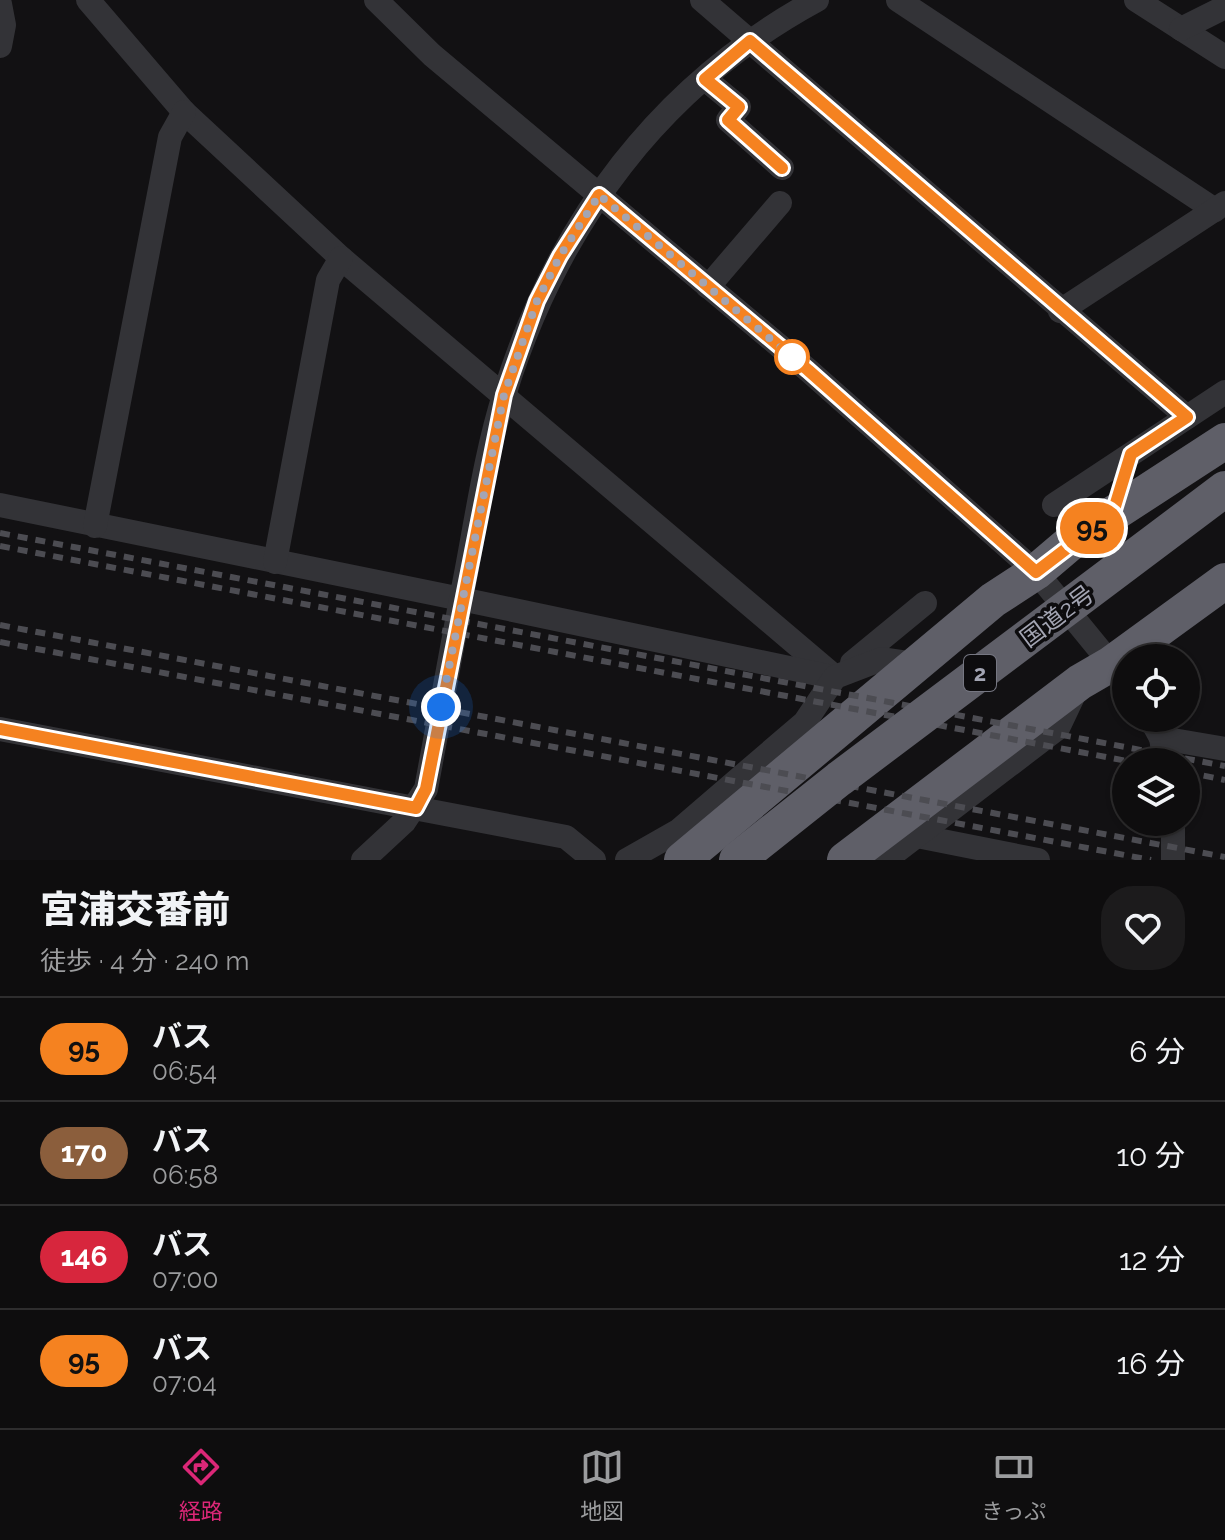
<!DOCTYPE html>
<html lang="ja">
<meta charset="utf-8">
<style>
:root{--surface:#0e0d0e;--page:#1c1b1c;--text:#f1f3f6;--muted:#9b9c9e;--line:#2e2d2e;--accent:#db2777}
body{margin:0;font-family:Raleway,"Noto Sans JP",sans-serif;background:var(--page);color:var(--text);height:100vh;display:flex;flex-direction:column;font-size:30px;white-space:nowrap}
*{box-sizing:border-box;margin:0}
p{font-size:26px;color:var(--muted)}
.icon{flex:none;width:44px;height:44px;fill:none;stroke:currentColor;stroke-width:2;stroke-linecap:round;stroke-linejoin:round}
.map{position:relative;height:860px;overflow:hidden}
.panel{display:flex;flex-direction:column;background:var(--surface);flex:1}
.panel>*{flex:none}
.badge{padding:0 16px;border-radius:26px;font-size:28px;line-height:52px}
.fabs{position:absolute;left:1112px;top:644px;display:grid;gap:16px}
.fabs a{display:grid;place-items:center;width:88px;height:88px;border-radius:50%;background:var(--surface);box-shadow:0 2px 6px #0004,0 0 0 2px var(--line);font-size:40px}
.you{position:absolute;width:40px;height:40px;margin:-20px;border:6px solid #fff;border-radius:50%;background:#1a73e8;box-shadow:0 0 0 12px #1a73e833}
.map>.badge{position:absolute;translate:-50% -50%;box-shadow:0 0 0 4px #fff}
.round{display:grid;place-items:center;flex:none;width:84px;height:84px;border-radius:32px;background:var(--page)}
.summary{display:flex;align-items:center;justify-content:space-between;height:136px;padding:0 40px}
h1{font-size:38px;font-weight:800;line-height:60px}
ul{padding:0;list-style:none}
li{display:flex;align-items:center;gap:24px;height:104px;padding:0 40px;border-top:2px solid var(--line)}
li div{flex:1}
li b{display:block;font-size:30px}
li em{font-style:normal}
li .badge{min-width:88px;font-weight:700;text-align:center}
.tabs{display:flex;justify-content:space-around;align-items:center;height:112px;border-top:2px solid var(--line);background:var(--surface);font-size:22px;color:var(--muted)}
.tabs a{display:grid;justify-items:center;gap:4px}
.tabs .selected{color:var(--accent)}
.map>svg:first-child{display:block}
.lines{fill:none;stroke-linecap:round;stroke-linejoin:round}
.minor{stroke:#333337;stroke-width:24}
.highway{stroke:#5f5f68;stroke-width:36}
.rail{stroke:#4c4c52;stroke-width:6;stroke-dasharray:10 8;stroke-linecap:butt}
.highway-bridge{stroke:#5f5f68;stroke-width:36}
.line-casing{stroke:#fff;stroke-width:18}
.line{stroke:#f58220;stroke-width:12}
.walk{stroke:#a3a5b3;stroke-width:8;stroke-dasharray:0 14.4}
.stop-dot{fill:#fff;stroke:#f58220;stroke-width:4}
.labels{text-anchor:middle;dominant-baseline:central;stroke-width:7;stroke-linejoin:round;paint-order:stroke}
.shield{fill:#0d0c0e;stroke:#767782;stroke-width:2}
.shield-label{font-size:22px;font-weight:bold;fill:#a3a5b3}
.street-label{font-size:24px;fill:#a3a5b3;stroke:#0d0c0e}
</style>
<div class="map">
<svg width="1225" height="860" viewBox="0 0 1225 860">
<rect width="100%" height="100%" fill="#121113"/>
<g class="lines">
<!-- minor -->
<g class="minor">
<polyline points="88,0 184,112 341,258 835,677"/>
<polyline points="376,0 432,55 808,370 1036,572 1126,682"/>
<polyline points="702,0 1187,417"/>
<polyline points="898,0 1215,210"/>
<polyline points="1136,0 1225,57"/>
<polyline points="0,4 4,25 0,46"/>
<polyline points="1181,29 1225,7"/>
<polyline points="705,79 739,107 728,120 782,168"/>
<polyline points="708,287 780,203"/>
<polyline points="1060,311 1225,203"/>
<path d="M0,505L461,599C475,531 484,458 505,392C558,223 660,85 817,0"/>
<polyline points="1054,505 1225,392"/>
<polyline points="95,526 170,137 184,112"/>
<polyline points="275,562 328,280 341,258"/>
<polyline points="852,663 925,603"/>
<polyline points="1150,718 1161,738 1165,762"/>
<polyline points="0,729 566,837 594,860"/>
<polyline points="1161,738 1225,749"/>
<polyline points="917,836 1038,860"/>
<polyline points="363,860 404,822 426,789 461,599 832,677"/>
<polyline points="627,860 678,831 805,722 835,677 882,659 916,664"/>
<polyline points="885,860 1058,728 1077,688"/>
<polyline points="1173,860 1173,822"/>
</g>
<!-- highway -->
<g class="highway">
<polyline points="682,860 993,600 1036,572 1076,538 1225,441"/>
<polyline points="845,860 1080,682 1111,664 1225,581"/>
</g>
<!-- rail -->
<g class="rail">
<polyline points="0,533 1225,766"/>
<polyline points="0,546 1132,762"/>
<polyline points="0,625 1225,857"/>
<polyline points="0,642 1151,860"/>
<polyline points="1186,772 1225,780"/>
</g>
<!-- highway-bridge -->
<polyline class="highway-bridge" points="737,860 839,779 1225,489"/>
</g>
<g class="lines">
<!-- line casing -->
<g class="line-casing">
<polyline id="line" points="0,729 416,808 426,789 504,395 537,301 560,256 599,195 808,370 1036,572 1113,513 1131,454 1187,417 750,41 705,79 739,107 728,120 782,168"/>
</g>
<!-- line -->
<use href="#line" class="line"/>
<!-- walk -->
<polyline class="walk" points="441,707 504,395 537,301 560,256 599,195 792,357"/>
</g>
<!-- markers -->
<circle class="stop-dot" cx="792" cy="357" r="16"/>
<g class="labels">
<!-- shield labels -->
<rect class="shield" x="964" y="655" width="32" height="36" rx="6"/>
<g class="shield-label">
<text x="980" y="673">2</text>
</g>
<!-- street labels -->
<g class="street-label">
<text transform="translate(1057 616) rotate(-37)">国道2号</text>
</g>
</g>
</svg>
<div class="fabs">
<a><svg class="icon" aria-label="locate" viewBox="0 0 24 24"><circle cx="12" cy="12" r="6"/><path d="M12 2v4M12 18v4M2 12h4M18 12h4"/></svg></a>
<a><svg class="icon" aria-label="layers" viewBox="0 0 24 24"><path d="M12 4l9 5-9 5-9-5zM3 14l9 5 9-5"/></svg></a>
</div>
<div class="you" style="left:441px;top:707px"></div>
<b class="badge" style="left:1092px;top:528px;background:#f58220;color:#111">95</b>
</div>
<section class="panel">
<div class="summary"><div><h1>宮浦交番前</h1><p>徒歩 · 4 分 · 240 m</p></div><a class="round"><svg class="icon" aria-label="heart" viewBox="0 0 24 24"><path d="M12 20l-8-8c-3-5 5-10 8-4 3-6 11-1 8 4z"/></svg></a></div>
<ul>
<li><span class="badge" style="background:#f58220;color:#111">95</span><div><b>バス</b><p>06:54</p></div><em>6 分</em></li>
<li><span class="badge" style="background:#8b5e3c;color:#fff">170</span><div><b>バス</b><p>06:58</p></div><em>10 分</em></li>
<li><span class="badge" style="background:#d7263d;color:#fff">146</span><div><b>バス</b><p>07:00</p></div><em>12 分</em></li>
<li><span class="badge" style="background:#f58220;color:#111">95</span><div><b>バス</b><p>07:04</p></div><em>16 分</em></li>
</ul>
</section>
<nav class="tabs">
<a class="selected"><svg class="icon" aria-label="directions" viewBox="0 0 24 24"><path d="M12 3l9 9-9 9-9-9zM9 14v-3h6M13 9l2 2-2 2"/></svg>経路</a>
<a><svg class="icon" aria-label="map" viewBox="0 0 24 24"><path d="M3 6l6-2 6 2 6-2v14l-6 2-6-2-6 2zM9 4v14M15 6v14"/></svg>地図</a>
<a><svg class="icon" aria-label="tickets" viewBox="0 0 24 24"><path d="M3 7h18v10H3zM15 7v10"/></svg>きっぷ</a>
</nav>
